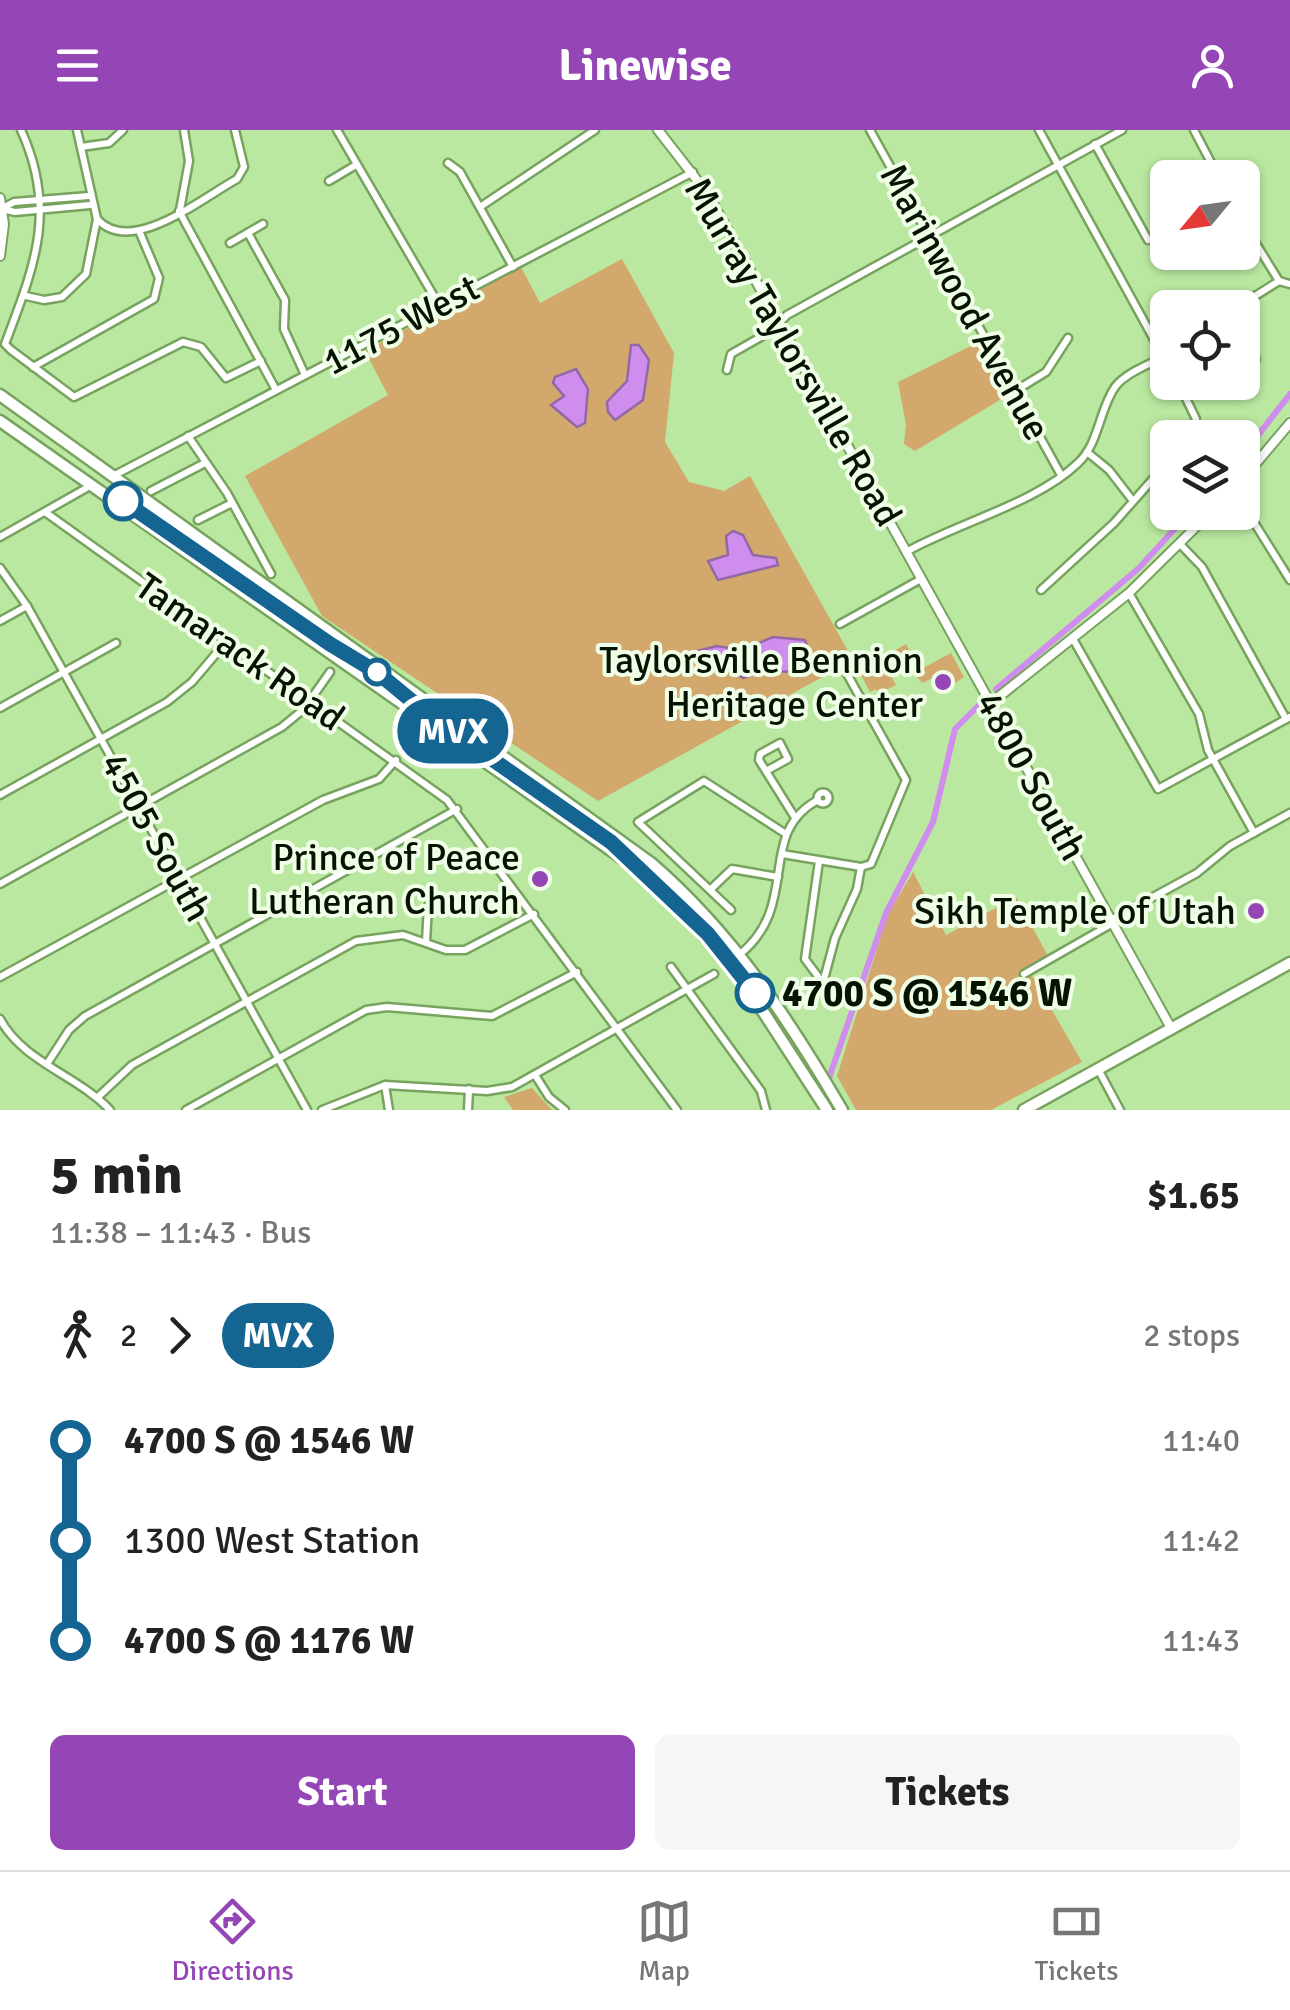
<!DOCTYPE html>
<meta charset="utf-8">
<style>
:root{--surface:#fff;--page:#f6f6f6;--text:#222;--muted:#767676;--line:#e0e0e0;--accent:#9546b6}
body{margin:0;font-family:Signika,sans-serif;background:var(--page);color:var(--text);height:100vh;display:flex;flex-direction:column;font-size:38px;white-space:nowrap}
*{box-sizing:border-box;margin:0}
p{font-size:32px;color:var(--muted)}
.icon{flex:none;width:55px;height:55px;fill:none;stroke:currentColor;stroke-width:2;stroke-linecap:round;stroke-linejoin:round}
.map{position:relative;height:980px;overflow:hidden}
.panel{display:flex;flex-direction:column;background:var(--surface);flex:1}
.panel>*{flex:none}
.badge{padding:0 20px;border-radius:32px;font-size:35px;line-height:65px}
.needle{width:65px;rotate:241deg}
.tools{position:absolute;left:1150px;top:30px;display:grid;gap:20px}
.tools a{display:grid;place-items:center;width:110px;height:110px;border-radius:15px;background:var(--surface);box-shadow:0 2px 8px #0004;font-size:50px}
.map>.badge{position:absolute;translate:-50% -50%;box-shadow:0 0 0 5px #fff}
.legs{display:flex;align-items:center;gap:15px;height:110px;padding:0 50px;font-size:32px}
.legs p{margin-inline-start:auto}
.overview{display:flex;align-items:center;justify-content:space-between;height:170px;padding:0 50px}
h1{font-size:55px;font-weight:700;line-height:75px}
.action{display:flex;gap:20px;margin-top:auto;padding:20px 50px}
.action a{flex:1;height:115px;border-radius:15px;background:var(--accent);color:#fff;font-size:40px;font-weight:700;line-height:115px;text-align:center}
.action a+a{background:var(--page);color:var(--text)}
ul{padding:0 50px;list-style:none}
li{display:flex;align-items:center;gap:35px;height:100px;font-size:38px}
li i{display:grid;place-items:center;width:15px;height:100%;margin:0 12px;background:currentColor}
li i::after{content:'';width:25px;height:25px;margin:-12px;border:8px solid;border-radius:50%;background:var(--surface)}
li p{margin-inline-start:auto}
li:first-child i{background:linear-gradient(#0000 50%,currentColor 0)}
li:last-child i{background:linear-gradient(currentColor 50%,#0000 0)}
header{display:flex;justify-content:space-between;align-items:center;height:130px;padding:0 50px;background:var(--accent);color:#fff;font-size:45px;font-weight:700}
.tab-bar{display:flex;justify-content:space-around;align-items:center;height:140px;border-top:2px solid var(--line);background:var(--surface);font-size:28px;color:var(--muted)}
.tab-bar a{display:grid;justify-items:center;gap:5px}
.tab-bar .active{color:var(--accent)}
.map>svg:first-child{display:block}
.green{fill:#d3a86c}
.water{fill:#cf8ded;stroke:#9268a6;stroke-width:2.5}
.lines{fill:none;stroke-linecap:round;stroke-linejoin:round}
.canal{stroke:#cf8ded;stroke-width:6}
.minor-casing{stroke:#78a35f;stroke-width:11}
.tertiary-casing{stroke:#78a35f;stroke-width:12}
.primary-casing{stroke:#78a35f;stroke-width:15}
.minor{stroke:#fff;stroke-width:6}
.tertiary{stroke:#fff;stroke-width:8}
.primary{stroke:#fff;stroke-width:10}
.line-1-casing{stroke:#fff;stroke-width:22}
.line-1{stroke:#156593;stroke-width:15}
.stop-1-dot{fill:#fff;stroke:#156593;stroke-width:5}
.poi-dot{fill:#9546b6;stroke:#f0fee8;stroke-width:4}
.labels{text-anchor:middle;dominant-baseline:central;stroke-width:8;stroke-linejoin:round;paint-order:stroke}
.street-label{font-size:38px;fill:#051300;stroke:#f0fee8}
.poi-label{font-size:38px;fill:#051300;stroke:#f0fee8;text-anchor:end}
.stop-label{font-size:38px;font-weight:bold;fill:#051300;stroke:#f0fee8;text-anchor:start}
</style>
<header><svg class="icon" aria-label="menu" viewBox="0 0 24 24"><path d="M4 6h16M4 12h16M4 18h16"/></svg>Linewise<svg class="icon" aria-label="person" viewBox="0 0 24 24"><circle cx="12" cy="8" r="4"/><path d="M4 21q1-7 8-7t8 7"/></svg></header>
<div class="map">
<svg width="1290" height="980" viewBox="0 0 1290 980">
<rect width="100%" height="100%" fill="#bae8a0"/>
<!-- green -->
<g class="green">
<polygon points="622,129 674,223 665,312 689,352 724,361 750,346 853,530 598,671 322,486 245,346 388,265 365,221 521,137 540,173"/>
<polygon points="979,212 1008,265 915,321 904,314 906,295 898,252"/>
<polygon points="906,514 913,527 888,541 896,555 878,564 876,559 870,562 854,532 877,520 882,528"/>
<polygon points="951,523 964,547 955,553 948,541 922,553 914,543"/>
<polygon points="913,742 946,805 1016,767 1048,826 1029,837 1031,844 1082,932 991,980 856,980 837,946 888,784"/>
<polygon points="532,958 552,980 513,980 504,967"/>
</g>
<!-- water -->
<g class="water">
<polygon points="631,215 639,215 649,230 643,270 615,290 608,282 607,272 627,251"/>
<polygon points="576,239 588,259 585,293 577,297 551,275 564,266 553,253 555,247"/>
<polygon points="733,401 743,405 753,425 776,428 778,435 718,450 708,431 728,425 726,406"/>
<polygon points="773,507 805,510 809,521 799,542 765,541 743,548 721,535 700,535 694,528 697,521 717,516 742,520"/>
</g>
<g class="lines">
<!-- canal -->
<g class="canal">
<polyline points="1242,326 1290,264"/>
<polyline points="996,559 1139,438 1190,382"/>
<polyline points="829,948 886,783 933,692 955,599 979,575"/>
</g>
<!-- minor casing -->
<g class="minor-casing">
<g id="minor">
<path d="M21,0C58,81 34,137 5,214L11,220L74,267L183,212L201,217L226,248L261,231"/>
<polyline points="337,0 439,175"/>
<polyline points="870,0 1061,345"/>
<polyline points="1039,0 1168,235"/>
<polyline points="1194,0 1219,48"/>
<polyline points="1095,14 1148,110"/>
<polyline points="81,17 109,13 123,0"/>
<polyline points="448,33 460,42 513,137"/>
<polyline points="329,51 356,35"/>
<polyline points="480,77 595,0"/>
<polyline points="3,78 14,72 89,66"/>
<polyline points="2,79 15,82 90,75"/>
<polyline points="180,80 189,31 184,0"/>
<polyline points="179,81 276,260"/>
<path d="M97,89C131,127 202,68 237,49L244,37L235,0"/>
<polyline points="1242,91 1279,151"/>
<polyline points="248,103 285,170 284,199 305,245"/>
<polyline points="230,113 263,94"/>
<polyline points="26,166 44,170 62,167 86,144 97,89 77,0"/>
<polyline points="1236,178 1279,151 1290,154"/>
<polyline points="1242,204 1256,229"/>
<polyline points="33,237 154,169 159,148 140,103"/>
<polyline points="727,240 731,224 773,200 787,185 1122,0"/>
<polyline points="1178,252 1196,289 1190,308"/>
<polyline points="1015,261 1046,242 1068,208"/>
<polyline points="188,306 227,363 271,444"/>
<polyline points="1087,322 1109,340 1133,371"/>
<polyline points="111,347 693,42"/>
<polyline points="151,361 203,334"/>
<polyline points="1242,373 1290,450"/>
<polyline points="45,382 447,670 677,980"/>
<polyline points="198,390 232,373"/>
<polyline points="0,407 90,356"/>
<polyline points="1180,414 1202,437 1286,589"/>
<path d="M906,422C957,393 1037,373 1078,333C1099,314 1099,280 1115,257C1125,243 1152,233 1168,225"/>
<polyline points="0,438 27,476 307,980"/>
<polyline points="1041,460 1114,393 1168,332"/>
<polyline points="1129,463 1199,584 1208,620 1254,703"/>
<polyline points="0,491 27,476"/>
<polyline points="840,494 921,449"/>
<polyline points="1073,509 1158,659 1290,587"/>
<polyline points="0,578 116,513"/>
<polyline points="768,640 788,629 780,613 760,624 759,630 794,686"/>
<circle cx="823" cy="668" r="5.5"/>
<polyline points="0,665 167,572 192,552 226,512"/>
<polyline points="782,724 861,737 871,734 906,650 846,542"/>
<polyline points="819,731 805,829 823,853 835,808 857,759 861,737"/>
<polyline points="0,754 282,597 304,579 330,542"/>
<polyline points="711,759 732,739 778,747"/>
<polyline points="731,780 638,692 704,651 786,704"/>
<polyline points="1111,790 1197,743 1230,716 1290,683"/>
<polyline points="426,812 428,776"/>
<path d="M739,825C802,775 755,704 818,670"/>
<polyline points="671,837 761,961 766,980"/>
<polyline points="1024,844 1113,793"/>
<polyline points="0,847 323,670 379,649 396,630"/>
<path d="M0,889C23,932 77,945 110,980"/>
<polyline points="47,934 69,900 85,886 457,679"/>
<polyline points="1098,939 1120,980"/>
<polyline points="535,945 549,967 565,980"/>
<polyline points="385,955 389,980"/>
<polyline points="98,967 132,935 356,811 403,805 446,820 465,820 534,784"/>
<polyline points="186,980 366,880 387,877 492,886 577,842"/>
<polyline points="322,980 385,955 487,961 512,957 714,844"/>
<polyline points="468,980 469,959"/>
</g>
</g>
<!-- tertiary casing -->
<g class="tertiary-casing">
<g id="tertiary">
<polyline points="658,0 707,63 1171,898"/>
<polyline points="0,68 4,94 0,126"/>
<polyline points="1242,350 1290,293"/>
<polyline points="991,573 1129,463 1211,382"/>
</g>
</g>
<!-- primary casing -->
<g class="primary-casing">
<g id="primary">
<path d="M0,265L651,733C732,803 788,888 842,980"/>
<polyline points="0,291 635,737 731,832 827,980"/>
<polyline points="1024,980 1290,833"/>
</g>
</g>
<!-- minor -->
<use href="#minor" class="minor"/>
<!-- tertiary -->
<use href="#tertiary" class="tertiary"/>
<!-- primary -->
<use href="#primary" class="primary"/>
</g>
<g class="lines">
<!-- line-1 casing -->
<g class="line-1-casing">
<polyline id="line-1" points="123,371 330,514 378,543 430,586 611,712 708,804 755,863"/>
</g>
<!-- line-1 -->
<use href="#line-1" class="line-1"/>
</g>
<!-- markers -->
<g class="stop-1-dot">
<circle cx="123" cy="371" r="18"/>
<circle cx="377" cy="542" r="12"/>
<circle cx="755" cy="863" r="18"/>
</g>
<g class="poi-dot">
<circle cx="943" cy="552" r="10"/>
<circle cx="540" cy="749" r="10"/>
<circle cx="1256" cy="781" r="10"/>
</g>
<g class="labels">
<!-- street labels -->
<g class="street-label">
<text transform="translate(965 172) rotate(61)">Marinwood Avenue</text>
<text transform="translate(401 195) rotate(-28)">1175 West</text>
<text transform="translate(793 222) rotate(60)">Murray Taylorsville Road</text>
<text transform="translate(240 522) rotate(35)">Tamarack Road</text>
<text transform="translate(1031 646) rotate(61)">4800 South</text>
<text transform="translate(156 707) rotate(61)">4505 South</text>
</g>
<!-- poi labels -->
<g class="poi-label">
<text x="923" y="530">Taylorsville Bennion<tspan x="923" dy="44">Heritage Center</tspan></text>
<text x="520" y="727">Prince of Peace<tspan x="520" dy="44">Lutheran Church</tspan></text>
<text x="1236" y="781">Sikh Temple of Utah</text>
</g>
<!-- stop labels -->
<g class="stop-label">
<text x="782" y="863">4700 S @ 1546 W</text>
</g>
</g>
</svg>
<div class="tools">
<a><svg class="needle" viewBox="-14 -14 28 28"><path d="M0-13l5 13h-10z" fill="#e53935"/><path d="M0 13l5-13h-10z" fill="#767676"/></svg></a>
<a><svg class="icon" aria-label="locate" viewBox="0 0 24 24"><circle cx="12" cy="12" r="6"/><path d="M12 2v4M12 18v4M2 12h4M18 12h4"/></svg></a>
<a><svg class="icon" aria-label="layers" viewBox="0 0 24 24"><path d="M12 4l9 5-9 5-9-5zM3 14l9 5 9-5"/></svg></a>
</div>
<b class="badge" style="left:453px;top:601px;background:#156593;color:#fff">MVX</b>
</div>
<section class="panel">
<div class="overview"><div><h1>5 min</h1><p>11:38 – 11:43 · Bus</p></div><b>$1.65</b></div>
<div class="legs"><svg class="icon" aria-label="walk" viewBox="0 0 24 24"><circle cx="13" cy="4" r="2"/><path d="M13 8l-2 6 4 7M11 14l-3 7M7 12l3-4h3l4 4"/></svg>2<svg class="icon" aria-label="forward" viewBox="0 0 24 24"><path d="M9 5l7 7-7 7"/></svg><b class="badge" style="background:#156593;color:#fff">MVX</b><p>2 stops</p></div>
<ul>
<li><i style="color:#156593"></i><b>4700 S @ 1546 W</b><p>11:40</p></li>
<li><i style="color:#156593"></i><span>1300 West Station</span><p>11:42</p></li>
<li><i style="color:#156593"></i><b>4700 S @ 1176 W</b><p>11:43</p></li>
</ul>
<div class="action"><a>Start</a><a>Tickets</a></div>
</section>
<nav class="tab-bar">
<a class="active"><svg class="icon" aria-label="directions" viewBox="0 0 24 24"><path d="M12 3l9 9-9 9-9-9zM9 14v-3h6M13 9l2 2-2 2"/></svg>Directions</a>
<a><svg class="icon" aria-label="map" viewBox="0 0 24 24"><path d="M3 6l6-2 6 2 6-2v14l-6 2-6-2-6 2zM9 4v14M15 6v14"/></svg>Map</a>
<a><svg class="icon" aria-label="tickets" viewBox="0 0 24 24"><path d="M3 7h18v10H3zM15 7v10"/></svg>Tickets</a>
</nav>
